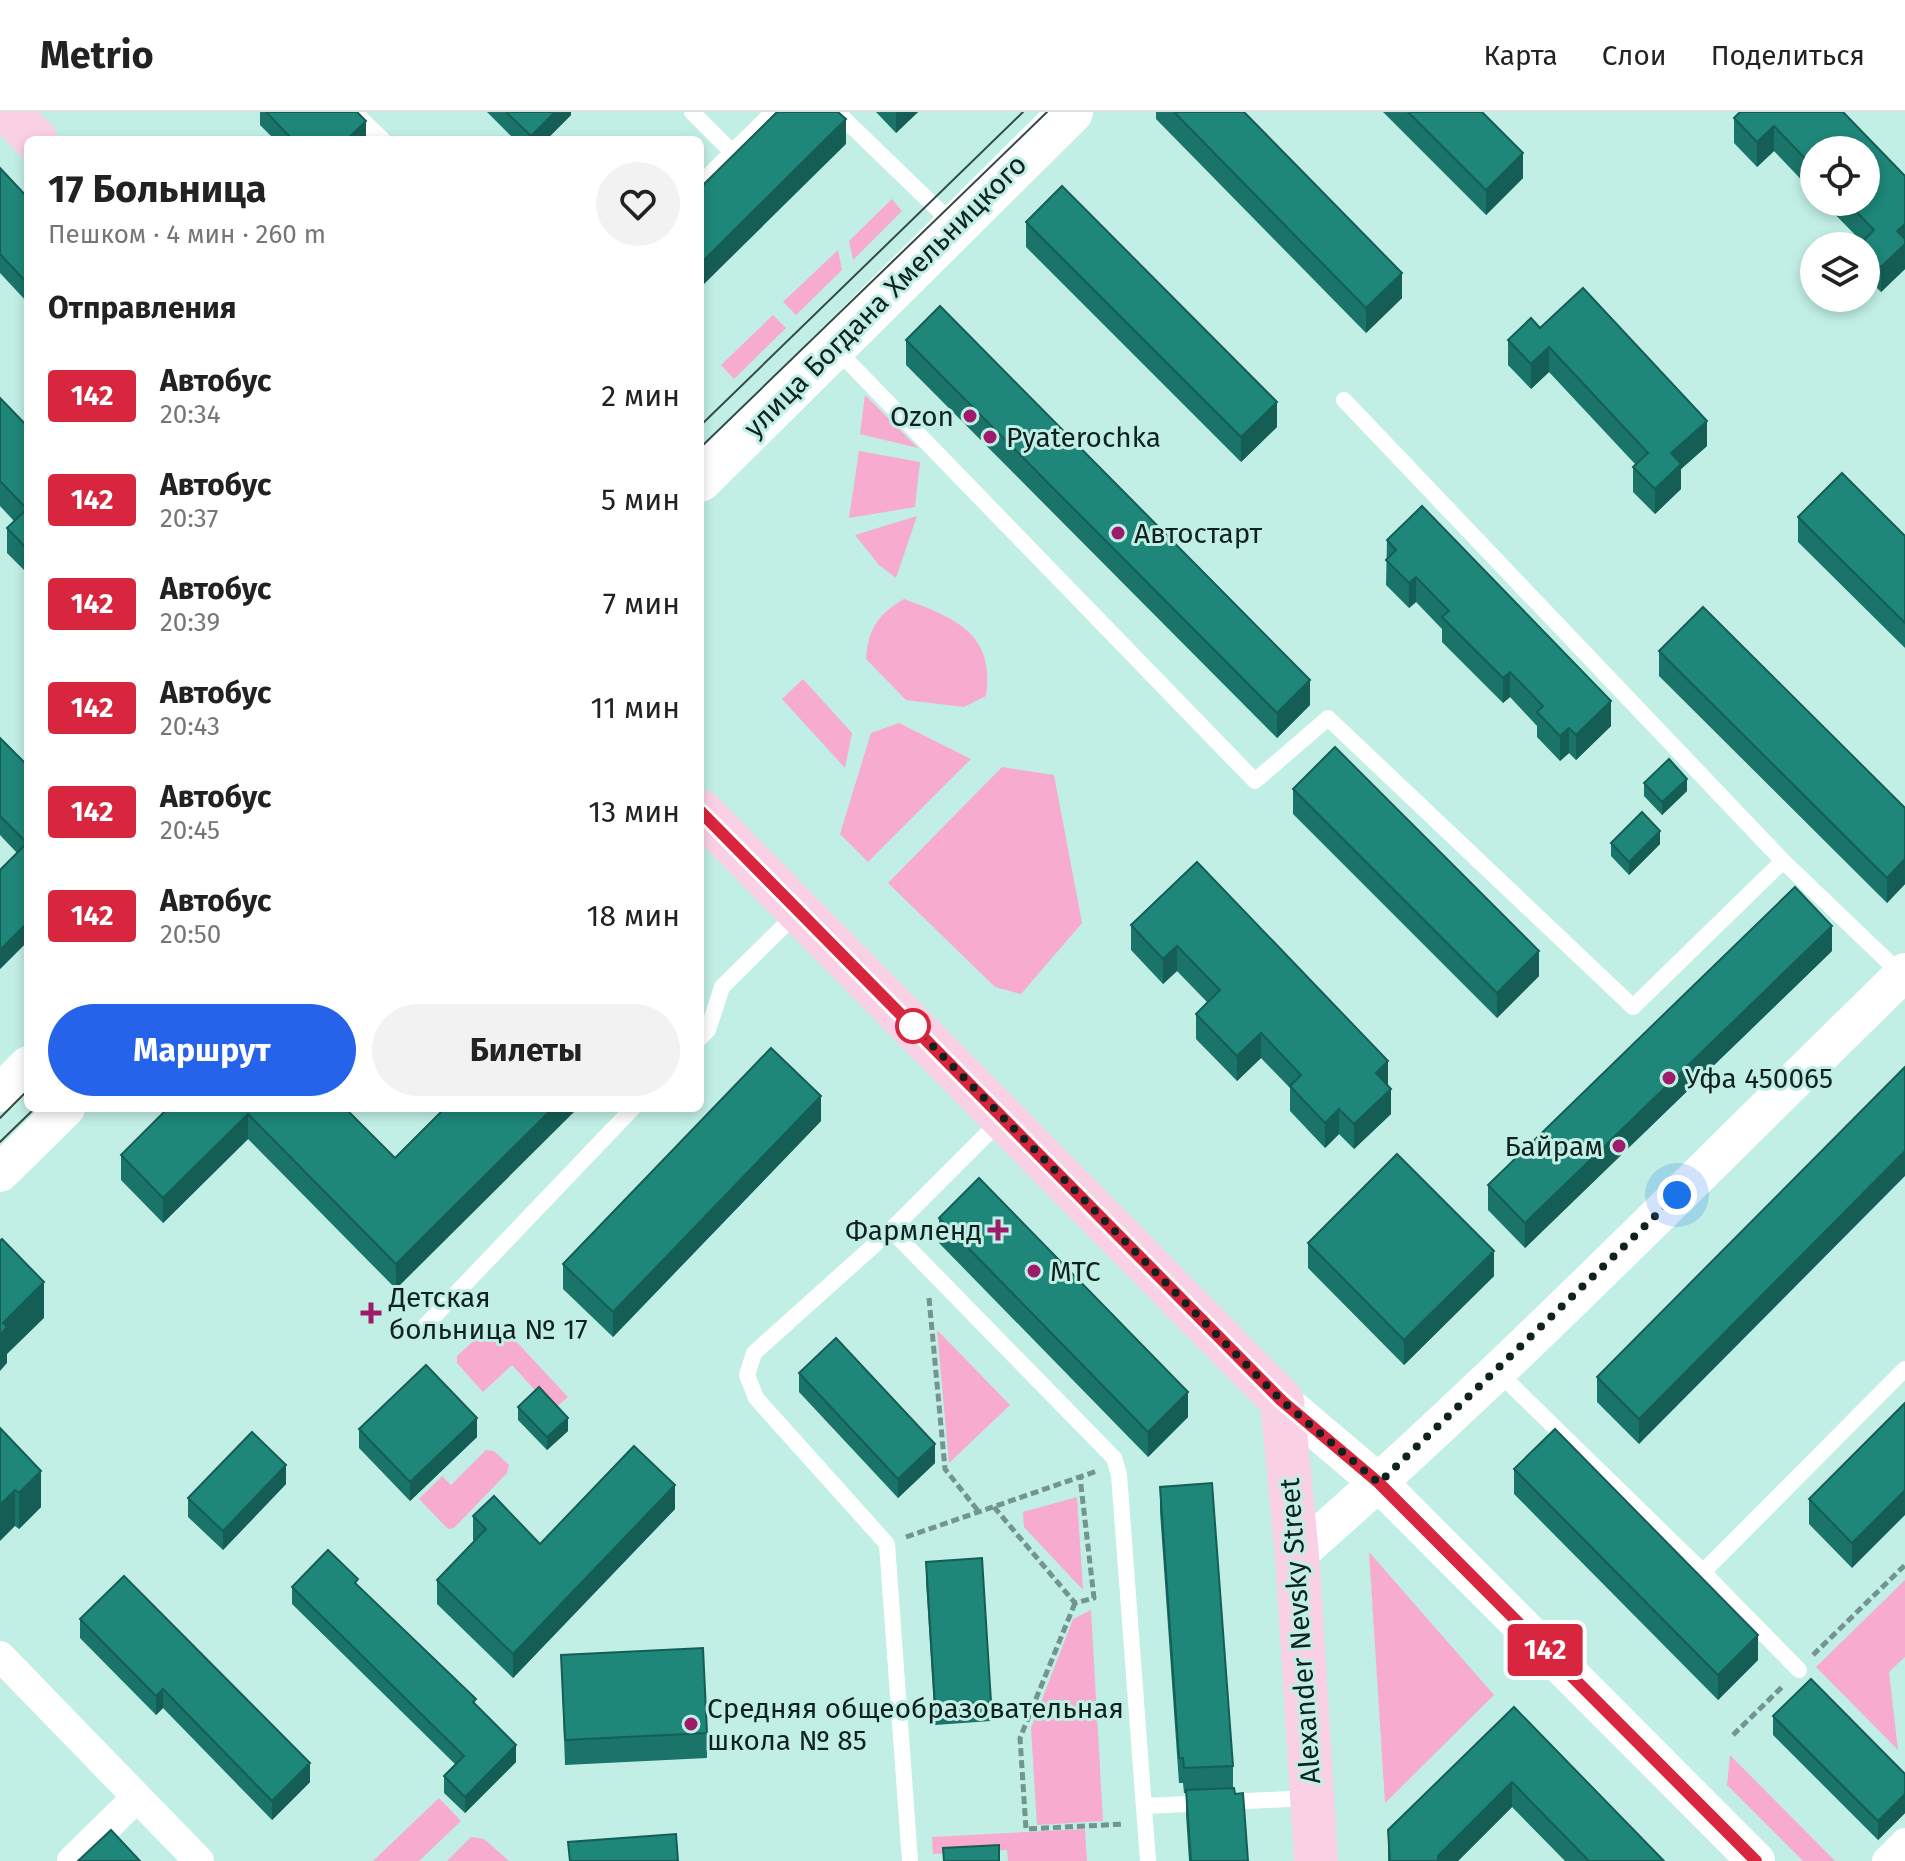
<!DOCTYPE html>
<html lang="ru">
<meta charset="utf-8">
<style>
:root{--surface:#fff;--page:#f2f2f2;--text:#222;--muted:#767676;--line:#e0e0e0;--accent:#2563eb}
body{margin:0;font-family:"Fira Sans",sans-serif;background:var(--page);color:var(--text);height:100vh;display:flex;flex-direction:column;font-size:30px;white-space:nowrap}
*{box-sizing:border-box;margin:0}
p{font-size:26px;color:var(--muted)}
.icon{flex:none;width:44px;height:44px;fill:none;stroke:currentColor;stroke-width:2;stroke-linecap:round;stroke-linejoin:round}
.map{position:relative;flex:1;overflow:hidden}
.details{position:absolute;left:24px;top:24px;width:680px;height:976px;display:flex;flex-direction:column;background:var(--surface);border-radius:12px;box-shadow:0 4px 12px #0003}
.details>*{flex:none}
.badge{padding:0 16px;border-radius:6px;font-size:28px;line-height:52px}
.fabs{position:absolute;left:1800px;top:24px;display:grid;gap:16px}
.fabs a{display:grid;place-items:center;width:80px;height:80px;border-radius:50%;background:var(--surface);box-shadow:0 4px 12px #0003;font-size:40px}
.you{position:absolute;width:40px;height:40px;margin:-20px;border:6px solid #fff;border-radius:50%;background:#1a73e8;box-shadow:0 0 0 12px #1a73e833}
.map>.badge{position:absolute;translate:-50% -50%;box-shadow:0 0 0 4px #fff}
h2{padding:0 24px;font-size:30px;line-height:72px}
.round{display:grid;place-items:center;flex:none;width:84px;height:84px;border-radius:42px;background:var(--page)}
.head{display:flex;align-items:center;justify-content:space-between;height:136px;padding:0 24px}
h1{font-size:38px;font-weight:700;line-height:60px}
.primary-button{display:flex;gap:16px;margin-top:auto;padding:16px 24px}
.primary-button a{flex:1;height:92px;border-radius:48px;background:var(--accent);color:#fff;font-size:32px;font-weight:700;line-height:92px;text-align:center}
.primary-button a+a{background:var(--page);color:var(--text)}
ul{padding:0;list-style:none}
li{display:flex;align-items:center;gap:24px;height:104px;padding:0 24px}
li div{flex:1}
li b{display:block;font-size:30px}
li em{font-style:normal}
li .badge{min-width:88px;font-weight:700;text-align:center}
header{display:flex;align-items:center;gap:48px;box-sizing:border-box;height:112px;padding:0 40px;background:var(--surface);border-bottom:2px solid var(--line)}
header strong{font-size:38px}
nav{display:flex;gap:44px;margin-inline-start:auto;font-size:28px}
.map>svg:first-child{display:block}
.green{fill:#f7abcf}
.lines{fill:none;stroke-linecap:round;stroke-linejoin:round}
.path{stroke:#73958e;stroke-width:5;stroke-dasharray:8 4;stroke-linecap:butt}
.service{stroke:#fff;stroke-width:16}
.minor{stroke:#fff;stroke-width:30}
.tertiary{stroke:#fff;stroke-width:38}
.secondary{stroke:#fff;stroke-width:44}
.primary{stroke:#fad1e4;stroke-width:44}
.tram{stroke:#344b47;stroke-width:2}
.wall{fill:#1a7469}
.shaded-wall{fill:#155e55}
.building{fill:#1e877a;stroke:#155e55;stroke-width:2}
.line-casing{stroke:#fff;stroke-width:18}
.line{stroke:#d7263d;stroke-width:12}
.walk{stroke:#10221f;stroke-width:8;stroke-dasharray:0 14.4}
.poi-dot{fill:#9e1a6b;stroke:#c1efe6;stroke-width:3}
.stop-dot{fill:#fff;stroke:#d7263d;stroke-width:4}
.labels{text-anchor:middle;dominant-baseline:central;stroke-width:6;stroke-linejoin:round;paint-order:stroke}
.street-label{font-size:28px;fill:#10221f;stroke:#c1efe6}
.poi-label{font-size:28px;fill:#10221f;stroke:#c1efe6;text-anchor:start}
</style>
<header>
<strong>Metrio</strong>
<nav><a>Карта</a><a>Слои</a><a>Поделиться</a></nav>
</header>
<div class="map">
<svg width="1905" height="1749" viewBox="0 0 1905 1749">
<rect width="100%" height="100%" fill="#c1efe6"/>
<!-- green -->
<g class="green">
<polygon points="892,87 902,99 853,148 849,129"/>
<polygon points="838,138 842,158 796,203 783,190"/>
<polygon points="773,203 786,216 734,267 721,253"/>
<polygon points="865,283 918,336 860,322"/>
<polygon points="859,339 920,350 915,395 849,406"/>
<polygon points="917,404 896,466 879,453 855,423"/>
<path d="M904,487C955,506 995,521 986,584L964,595L906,588L866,547C868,517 878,502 904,487Z"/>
<polygon points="803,567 852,621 845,656 782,587"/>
<polygon points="899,611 971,647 868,750 840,722 871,621"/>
<polygon points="1002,655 1054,663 1082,811 1021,882 995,875 888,771"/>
<polygon points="494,1210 499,1211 568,1285 553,1298 512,1253 483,1280 457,1251 457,1244"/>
<polygon points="937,1218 1010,1293 949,1351"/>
<polygon points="486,1338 494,1339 509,1353 507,1361 454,1416 448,1417 419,1387 442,1364 451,1373"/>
<polygon points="1077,1385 1083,1478 1024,1415 1023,1400"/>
<polygon points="1369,1440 1494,1583 1385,1691"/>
<polygon points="1905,1468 1905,1545 1889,1560 1898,1638 1816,1555"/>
<polygon points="1091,1498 1103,1709 1037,1713 1031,1616 1073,1507"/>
<polygon points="1730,1643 1835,1749 1803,1749 1727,1673"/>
<polygon points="439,1686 461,1709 419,1749 373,1749"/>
<polygon points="1085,1717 1087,1749 1008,1749 1007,1738 933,1742 932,1725"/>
<polygon points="471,1725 484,1727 509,1749 447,1749"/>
</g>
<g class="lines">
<!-- path -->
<g class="path">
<polyline points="929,1186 945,1357 979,1400"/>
<polyline points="994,1395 1075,1491 1094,1486 1080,1365"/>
<polyline points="906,1425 1097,1359"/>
<polyline points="1075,1491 1020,1626 1026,1717 1124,1712"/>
<polyline points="1813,1543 1905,1453"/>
<polyline points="1733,1623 1784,1573"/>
</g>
<!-- service -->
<g class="service">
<polyline points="354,0 383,28"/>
<polyline points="692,0 732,40"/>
<polyline points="837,0 954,113"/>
<polyline points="700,72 773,0"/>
<polyline points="834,235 1255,669 1328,606 1633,895 1783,749"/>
<polyline points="1344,288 1783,749 1902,863"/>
<polyline points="700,926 708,918 722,875 798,800"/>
<polyline points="891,1118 1114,1346 1119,1363 1148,1749"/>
<polyline points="421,1218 633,996"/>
<polyline points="1497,1259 1703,1460 1799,1558"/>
<polyline points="1703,1460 1905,1257"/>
<polyline points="1144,1694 1310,1686"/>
<polyline points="910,1749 887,1432 756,1286 747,1263 754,1241 891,1118 1002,1007"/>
</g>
<!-- minor -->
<g class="minor">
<polyline points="0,1544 199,1749"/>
<polyline points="72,1749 136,1686"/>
<polyline points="1887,1749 1905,1731"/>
</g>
<!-- tertiary -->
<g class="tertiary">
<polyline points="0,981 28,953"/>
<polyline points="0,1061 66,996"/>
<polyline points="1282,1289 1379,1371 1756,1749"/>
<path d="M1297,1443C1508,1258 1704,1056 1905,860"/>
</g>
<!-- secondary -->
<polyline class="secondary" points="700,368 1071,0"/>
<!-- primary -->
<g class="primary">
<polyline points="8,0 36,28"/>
<polyline points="700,699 1282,1289 1297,1443 1316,1749"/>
</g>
<!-- tram -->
<g class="tram">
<polyline points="700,314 1023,0"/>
<polyline points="700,336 1047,0"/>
<polyline points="0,1006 28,978"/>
<polyline points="0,1030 35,996"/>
</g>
</g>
<!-- wall -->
<g class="wall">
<polygon points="260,0 357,0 366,28 275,28 260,13"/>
<polygon points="487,0 571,0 571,3 546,28 515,28"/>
<polygon points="876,0 918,0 896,21"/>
<polygon points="1156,0 1244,0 1402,186 1366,221 1156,7"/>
<polygon points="1383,0 1482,0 1523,66 1486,103"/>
<polygon points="1740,0 1905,64 1905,157 1881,180 1866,165 1866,134 1859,134 1862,130 1823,90 1866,90 1814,38 1814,81 1774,39 1757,55 1734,31 1734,6"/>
<polygon points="0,56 28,86 28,191 0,161"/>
<polygon points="1026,110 1277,315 1241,350 1026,135"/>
<polygon points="1540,216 1707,334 1681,357 1681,377 1655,402 1633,380 1633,355 1635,352 1549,260 1531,277 1508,253 1508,228"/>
<polygon points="906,228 1310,593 1277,626 906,253"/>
<polygon points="0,286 28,315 28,462 7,441 7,416 14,409 0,394"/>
<polygon points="1798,405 1905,424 1905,536 1798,430"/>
<polygon points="1387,428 1611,614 1576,648 1569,641 1560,649 1537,625 1537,614 1510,585 1503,591 1442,530 1442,517 1416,490 1409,496 1386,473"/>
<polygon points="1659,539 1905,696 1905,772 1887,791 1659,564"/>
<polygon points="0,626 28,654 28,829 0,857 0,758 17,741 0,723"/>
<polygon points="1644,671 1687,679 1662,703 1644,684"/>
<polygon points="1293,677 1539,864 1497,906 1293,702"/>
<polygon points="1611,731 1660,732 1629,763 1611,744"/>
<polygon points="1197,750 1388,974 1391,1002 1354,1037 1339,1022 1325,1036 1290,999 1290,976 1261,946 1237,969 1196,927 1196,902 1207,890 1177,859 1163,872 1131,838 1131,813"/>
<polygon points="1832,839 1525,1136 1488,1098 1488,1073"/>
<polygon points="1905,955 1639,1332 1597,1290 1597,1265"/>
<polygon points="168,996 345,996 395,1046 445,996 396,1177 248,1027 163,1111 121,1068 121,1043"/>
<polygon points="821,1009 613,1225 563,1177 563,1152"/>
<polygon points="939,1106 1188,1305 1148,1345 939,1131"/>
<polygon points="1308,1131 1494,1164 1404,1253 1308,1156"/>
<polygon points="799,1261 935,1351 898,1386 799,1280"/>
<polygon points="1905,1291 1852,1456 1809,1412 1809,1387"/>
<polygon points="518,1295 568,1319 547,1338 518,1308"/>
<polygon points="0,1316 41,1395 19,1417 15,1414"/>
<polygon points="359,1317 477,1325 410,1389 359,1336"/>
<polygon points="1514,1357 1758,1548 1718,1588 1514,1382"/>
<polygon points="286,1372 223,1438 188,1405 188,1386"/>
<polygon points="1160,1375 1233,1654 1233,1676 1248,1749 1189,1749 1186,1703 1186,1681 1184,1681 1183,1671 1179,1671 1160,1400"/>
<polygon points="675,1397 513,1566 437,1492 437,1468 474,1429 473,1428 473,1404 540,1432"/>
<polygon points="926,1450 991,1590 991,1609 935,1613 926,1469"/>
<polygon points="358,1474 476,1592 516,1650 465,1701 444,1681 444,1664 456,1653 292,1492 292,1475"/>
<polygon points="80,1507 310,1670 272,1708 163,1596 156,1603 80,1526"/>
<polygon points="561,1543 707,1621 707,1646 565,1653"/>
<polygon points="1514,1595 1664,1749 1565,1749 1512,1695 1458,1749 1388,1749 1388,1718"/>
<polygon points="1773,1604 1905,1662 1905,1701 1878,1728 1773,1623"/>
</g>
<!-- shaded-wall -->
<g class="shaded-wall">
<polygon points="555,0 571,0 571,3 546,28 531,28 531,24"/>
<polygon points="896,0 918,0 896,21"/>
<polygon points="846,7 846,32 700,176 700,152"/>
<polygon points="366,9 366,28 346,28"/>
<polygon points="1774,14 1774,39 1757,55 1757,30"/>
<polygon points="1523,41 1523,66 1486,103 1486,78"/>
<polygon points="1905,112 1905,157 1881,180 1881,155 1897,119"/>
<polygon points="1402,161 1402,186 1366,221 1366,196"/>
<polygon points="1549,235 1549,260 1531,277 1531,252"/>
<polygon points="1277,290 1277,315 1241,350 1241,325"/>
<polygon points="1707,309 1707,334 1681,357 1681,377 1655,402 1655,377 1671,341"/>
<polygon points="1416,465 1416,490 1409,496 1409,471"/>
<polygon points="1510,560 1510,585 1503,591 1503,566"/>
<polygon points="1310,568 1310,593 1277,626 1277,601"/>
<polygon points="1611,589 1611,614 1576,648 1576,623"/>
<polygon points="1569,616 1569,641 1560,649 1560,624"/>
<polygon points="1687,667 1687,679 1662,703 1662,690"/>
<polygon points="1660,719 1660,732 1629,763 1629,750"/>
<polygon points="1905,747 1905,772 1887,791 1887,766"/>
<polygon points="28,810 28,829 0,857 0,838"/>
<polygon points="1832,814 1832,839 1525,1136 1525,1111"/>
<polygon points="1177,834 1177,859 1163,872 1163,847"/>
<polygon points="1539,839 1539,864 1497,906 1497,881"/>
<polygon points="704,846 704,871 700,875 700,850"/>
<polygon points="1261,921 1261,946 1237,969 1237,944"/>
<polygon points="1388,949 1388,974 1376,961"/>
<polygon points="1391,977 1391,1002 1354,1037 1354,1012"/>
<polygon points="821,984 821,1009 613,1225 613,1200"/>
<polygon points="553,996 578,996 396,1177 396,1152"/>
<polygon points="1339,997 1339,1022 1325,1036 1325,1011"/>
<polygon points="248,1002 248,1027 163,1111 163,1086"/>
<polygon points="1905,1039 1905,1064 1639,1332 1639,1307"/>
<polygon points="1494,1139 1494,1164 1404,1253 1404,1228"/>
<polygon points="44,1170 44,1206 7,1242 7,1251 0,1259 0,1223 3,1211"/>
<polygon points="1188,1280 1188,1305 1148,1345 1148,1320"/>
<polygon points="477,1306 477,1325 410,1389 410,1370"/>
<polygon points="568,1306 568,1319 547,1338 547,1325"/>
<polygon points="935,1332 935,1351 898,1386 898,1367"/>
<polygon points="286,1353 286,1372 223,1438 223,1419"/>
<polygon points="41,1359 41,1395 19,1417 19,1381"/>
<polygon points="675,1373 675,1397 513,1566 513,1542"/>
<polygon points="15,1378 15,1414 0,1429 0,1393"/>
<polygon points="1905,1378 1905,1403 1852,1456 1852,1431"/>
<polygon points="1758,1523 1758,1548 1718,1588 1718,1563"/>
<polygon points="163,1577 163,1596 156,1603 156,1584"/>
<polygon points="516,1633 516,1650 465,1701 465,1685"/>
<polygon points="310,1651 310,1670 272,1708 272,1689"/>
<polygon points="1512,1670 1512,1695 1458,1749 1438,1749 1438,1744"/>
<polygon points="1905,1682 1905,1701 1878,1728 1878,1709"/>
</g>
<!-- building -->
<g class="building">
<polygon points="266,0 357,0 366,9 346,28 293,28"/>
<polygon points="506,0 555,0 531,24"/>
<polygon points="777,0 838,0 846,7 700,152 700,76"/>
<polygon points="1174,0 1244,0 1402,161 1366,196"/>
<polygon points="1408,0 1482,0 1523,41 1486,78"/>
<polygon points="1740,0 1843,0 1905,64 1905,112 1897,119 1905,127 1905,132 1881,155 1866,140 1866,134 1859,133 1874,118 1847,90 1866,90 1866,38 1814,38 1814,56 1774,14 1757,30 1734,6"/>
<polygon points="0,56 28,86 28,172 0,142"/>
<polygon points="1062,74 1277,290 1241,325 1026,110"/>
<polygon points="1583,176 1707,309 1671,341 1681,352 1655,377 1633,355 1648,341 1549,235 1531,252 1508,228 1531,206 1540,216"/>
<polygon points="940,194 1310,568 1277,601 906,228"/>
<polygon points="0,286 28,315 28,438 7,416 27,397 0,369"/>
<polygon points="1842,361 1905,424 1905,511 1798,405"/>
<polygon points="1422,394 1611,589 1576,623 1569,616 1560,624 1537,600 1543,594 1510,560 1503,566 1442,505 1449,499 1416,465 1409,471 1386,448 1396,438 1387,428"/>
<polygon points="1703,495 1905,696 1905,747 1887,766 1659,539"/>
<polygon points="0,626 28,654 28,810 0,838 0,758 27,731 0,704"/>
<polygon points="1335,635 1539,839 1497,881 1293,677"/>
<polygon points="1669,647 1687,667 1662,690 1644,671"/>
<polygon points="1642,700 1660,719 1629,750 1611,731"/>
<polygon points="1197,750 1388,949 1376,961 1391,977 1354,1012 1339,997 1325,1011 1290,974 1301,963 1261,921 1237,944 1196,902 1220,878 1177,834 1163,847 1131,813"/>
<polygon points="1795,775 1832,814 1525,1111 1488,1073"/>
<polygon points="771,936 821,984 613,1200 563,1152"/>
<polygon points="1905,955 1905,1039 1639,1307 1597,1265"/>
<polygon points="168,996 345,996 395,1046 445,996 553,996 396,1152 248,1002 163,1086 121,1043"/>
<polygon points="1397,1042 1494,1139 1404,1228 1308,1131"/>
<polygon points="979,1066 1188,1280 1148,1320 939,1106"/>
<polygon points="2,1127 44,1170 3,1211 7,1215 0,1223 0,1129"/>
<polygon points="836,1226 935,1332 898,1367 799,1261"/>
<polygon points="426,1253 477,1306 410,1370 359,1317"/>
<polygon points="539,1275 568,1306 547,1325 518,1295"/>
<polygon points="1905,1291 1905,1378 1852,1431 1809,1387"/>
<polygon points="0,1316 41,1359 19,1381 15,1378 0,1393"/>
<polygon points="1555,1317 1758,1523 1718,1563 1514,1357"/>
<polygon points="252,1320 286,1353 223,1419 188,1386"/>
<polygon points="634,1334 675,1373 513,1542 437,1468 486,1417 473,1404 494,1384 540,1432"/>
<polygon points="1212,1371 1233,1654 1184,1656 1183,1646 1179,1646 1160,1375"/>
<polygon points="328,1438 358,1467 355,1471 476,1587 473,1590 516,1633 465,1685 444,1664 464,1644 292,1475"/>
<polygon points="982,1446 991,1590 935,1594 926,1450"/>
<polygon points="124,1464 310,1651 272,1689 163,1577 156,1584 80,1507"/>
<polygon points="703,1536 707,1621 565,1628 561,1543"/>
<polygon points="1811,1567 1905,1662 1905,1682 1878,1709 1773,1604"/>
<polygon points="1514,1595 1664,1749 1589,1749 1512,1670 1438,1744 1438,1749 1390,1749 1388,1718"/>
<polygon points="1234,1676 1235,1682 1243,1681 1248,1749 1191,1749 1186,1678"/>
<polygon points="111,1718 140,1749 78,1749"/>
<polygon points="676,1722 678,1749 570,1749 568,1730"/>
<polygon points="999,1733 999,1749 944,1749 943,1736"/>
</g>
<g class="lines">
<!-- line casing -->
<g class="line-casing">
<polyline id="line" points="700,699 1282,1289 1379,1371 1756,1749"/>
</g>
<!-- line -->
<use href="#line" class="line"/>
<!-- walk -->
<polyline class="walk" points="913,914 1282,1289 1379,1371 1677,1083"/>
</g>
<!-- markers -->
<g class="poi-dot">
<circle cx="970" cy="304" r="8"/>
<circle cx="990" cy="325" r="8"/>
<circle cx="1118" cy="421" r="8"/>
<circle cx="1669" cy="966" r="8"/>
<circle cx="1619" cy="1034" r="8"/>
<path d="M994 1106h8v8h8v8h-8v8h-8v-8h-8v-8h8z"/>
<circle cx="1034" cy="1159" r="8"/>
<path d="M367 1189h8v8h8v8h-8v8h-8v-8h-8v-8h8z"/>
<circle cx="691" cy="1612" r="8"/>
</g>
<circle class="stop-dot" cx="913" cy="914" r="16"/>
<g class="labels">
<!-- street labels -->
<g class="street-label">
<text transform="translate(885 184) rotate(-45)">улица Богдана Хмельницкого</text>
<text transform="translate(1300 1519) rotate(-94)">Alexander Nevsky Street</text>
</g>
<!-- poi labels -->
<g class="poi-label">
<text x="954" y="304" text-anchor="end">Ozon</text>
<text x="1006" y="325">Pyaterochka</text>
<text x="1134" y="421">Автостарт</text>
<text x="1685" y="966">Уфа 450065</text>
<text x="1603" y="1034" text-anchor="end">Байрам</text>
<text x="982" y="1118" text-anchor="end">Фармленд</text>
<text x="1050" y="1159">МТС</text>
<text x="389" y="1185">Детская<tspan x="389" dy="32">больница № 17</tspan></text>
<text x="707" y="1596">Средняя общеобразовательная<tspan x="707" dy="32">школа № 85</tspan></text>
</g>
</g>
</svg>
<div class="fabs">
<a><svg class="icon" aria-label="locate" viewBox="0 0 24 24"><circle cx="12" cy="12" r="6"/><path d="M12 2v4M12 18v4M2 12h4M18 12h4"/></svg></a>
<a><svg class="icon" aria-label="layers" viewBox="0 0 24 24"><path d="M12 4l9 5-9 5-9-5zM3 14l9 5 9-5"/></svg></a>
</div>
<div class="you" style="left:1677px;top:1083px"></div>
<b class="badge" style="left:1545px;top:1538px;background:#d7263d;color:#fff">142</b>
<section class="details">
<div class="head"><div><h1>17 Больница</h1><p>Пешком · 4 мин · 260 m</p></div><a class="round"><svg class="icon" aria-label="heart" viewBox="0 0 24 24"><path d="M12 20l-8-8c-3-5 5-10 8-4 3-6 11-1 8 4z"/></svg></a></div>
<h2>Отправления</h2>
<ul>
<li><span class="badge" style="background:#d7263d;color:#fff">142</span><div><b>Автобус</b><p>20:34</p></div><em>2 мин</em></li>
<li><span class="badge" style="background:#d7263d;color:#fff">142</span><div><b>Автобус</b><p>20:37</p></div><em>5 мин</em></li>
<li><span class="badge" style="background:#d7263d;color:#fff">142</span><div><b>Автобус</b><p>20:39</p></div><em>7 мин</em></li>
<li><span class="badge" style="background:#d7263d;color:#fff">142</span><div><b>Автобус</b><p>20:43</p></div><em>11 мин</em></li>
<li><span class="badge" style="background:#d7263d;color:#fff">142</span><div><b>Автобус</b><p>20:45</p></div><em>13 мин</em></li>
<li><span class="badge" style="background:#d7263d;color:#fff">142</span><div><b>Автобус</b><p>20:50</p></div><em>18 мин</em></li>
</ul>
<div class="primary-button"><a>Маршрут</a><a>Билеты</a></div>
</section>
</div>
